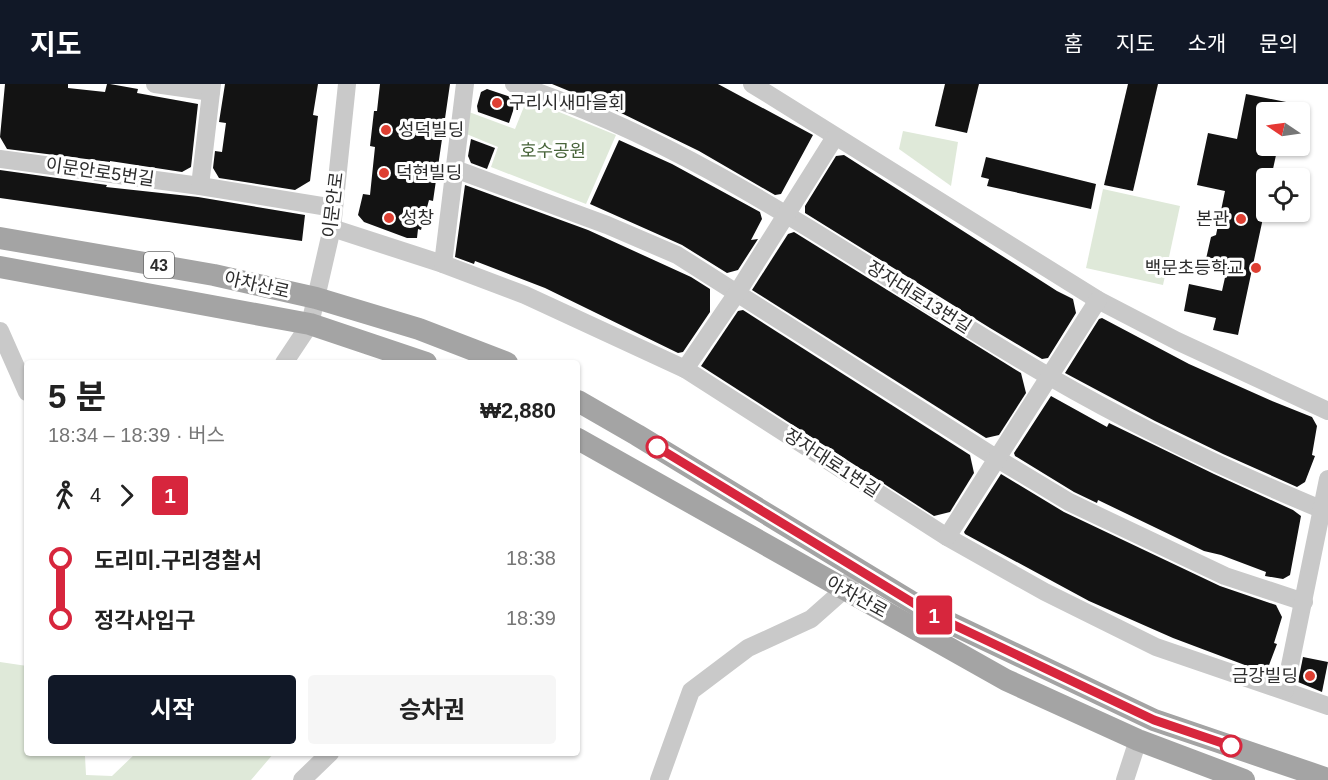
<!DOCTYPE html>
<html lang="ko">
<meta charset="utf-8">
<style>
:root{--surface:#fff;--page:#f6f6f6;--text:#222;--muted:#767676;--accent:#111827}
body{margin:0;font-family:Helvetica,"Noto Sans KR",sans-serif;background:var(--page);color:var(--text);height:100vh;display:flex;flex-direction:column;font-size:22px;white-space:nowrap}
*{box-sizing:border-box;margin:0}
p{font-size:20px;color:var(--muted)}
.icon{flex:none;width:33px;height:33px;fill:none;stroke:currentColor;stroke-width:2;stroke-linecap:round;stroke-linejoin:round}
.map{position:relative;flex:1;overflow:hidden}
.side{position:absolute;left:24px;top:276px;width:556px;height:396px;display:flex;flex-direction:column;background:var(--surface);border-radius:6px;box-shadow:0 2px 4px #0004}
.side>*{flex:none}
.badge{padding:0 12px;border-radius:4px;font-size:21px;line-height:39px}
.needle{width:39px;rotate:283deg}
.controls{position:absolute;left:1256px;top:18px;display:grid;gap:12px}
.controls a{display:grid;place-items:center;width:54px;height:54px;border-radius:6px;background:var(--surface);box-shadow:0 2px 4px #0004;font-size:30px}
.map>.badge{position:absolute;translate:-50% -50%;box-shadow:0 0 0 3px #fff}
.legs{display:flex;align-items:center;gap:9px;height:66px;padding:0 24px;font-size:20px}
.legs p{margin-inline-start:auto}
.headline{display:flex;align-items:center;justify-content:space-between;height:102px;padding:0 24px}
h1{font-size:33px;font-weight:700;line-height:45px}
.primary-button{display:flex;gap:12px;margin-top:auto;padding:12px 24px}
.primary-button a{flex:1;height:69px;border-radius:6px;background:var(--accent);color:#fff;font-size:24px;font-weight:700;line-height:69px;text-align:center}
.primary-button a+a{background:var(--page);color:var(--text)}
ul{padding:0 24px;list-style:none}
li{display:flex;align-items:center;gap:21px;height:60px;font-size:22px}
li i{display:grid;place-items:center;width:9px;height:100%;margin:0 8px;background:currentColor}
li i::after{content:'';width:15px;height:15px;margin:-8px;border:4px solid;border-radius:50%;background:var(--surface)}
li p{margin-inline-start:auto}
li:first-child i{background:linear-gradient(#0000 50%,currentColor 0)}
li:last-child i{background:linear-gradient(currentColor 50%,#0000 0)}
header{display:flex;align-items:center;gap:36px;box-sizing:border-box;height:84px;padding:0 30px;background:var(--accent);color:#fff}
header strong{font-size:28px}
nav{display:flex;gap:33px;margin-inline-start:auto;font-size:21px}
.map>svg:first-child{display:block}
.green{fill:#dfe9d9}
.building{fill:#131313}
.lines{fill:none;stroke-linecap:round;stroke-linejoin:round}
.minor{stroke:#c9c9c9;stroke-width:18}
.major{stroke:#a4a4a4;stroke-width:22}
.line-1-casing{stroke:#fff;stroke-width:14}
.line-1{stroke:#d7263d;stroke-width:9}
.poi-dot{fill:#de3f32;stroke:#fff;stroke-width:2}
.stop-1-dot{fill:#fff;stroke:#d7263d;stroke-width:3}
.labels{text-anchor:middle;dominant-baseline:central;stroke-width:6;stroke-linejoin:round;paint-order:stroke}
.shield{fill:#fff;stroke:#6b6b6b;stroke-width:1.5}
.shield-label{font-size:16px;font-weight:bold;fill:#2c2c2c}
.poi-label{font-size:18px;fill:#2c2c2c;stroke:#fff;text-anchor:start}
.park-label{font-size:18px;fill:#49653b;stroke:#fff}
.street-label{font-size:18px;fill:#2c2c2c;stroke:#fff}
</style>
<header>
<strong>지도</strong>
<nav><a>홈</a><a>지도</a><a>소개</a><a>문의</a></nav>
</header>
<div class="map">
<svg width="1328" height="696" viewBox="0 0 1328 696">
<rect width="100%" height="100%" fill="#fff"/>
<!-- green -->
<g class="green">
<polygon points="527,15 616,51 586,120 491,83 498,63 464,49 469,28 515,45"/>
<polygon points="903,47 958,58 951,102 899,65"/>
<polygon points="1103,105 1180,122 1163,201 1086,184"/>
<polygon points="0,578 27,582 27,669 89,669 85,672 86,691 112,692 136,669 274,669 251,696 0,696"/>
</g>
<!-- building -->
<g class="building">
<polygon points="5,0 68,0 68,4 105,8 107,0 110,0 138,5 137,9 198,20 191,83 182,88 110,77 110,78 7,65 0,53"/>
<polygon points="225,0 318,0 313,31 318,32 310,97 295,106 219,94 213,84 215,67 222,68 226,39 219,38"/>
<polygon points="380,0 450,0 433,117 429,116 421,146 418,145 417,154 407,154 364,138 358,131 363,110 370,111 375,63 370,62 374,27 377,27"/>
<polygon points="552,0 718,0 813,51 781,110 775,111 699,67 660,48 615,26"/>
<polygon points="945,0 979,0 967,49 935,42"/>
<polygon points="1128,0 1158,0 1133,107 1104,101"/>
<polygon points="487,5 517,15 509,39 478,28 477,22 481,8"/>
<polygon points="1246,10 1306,22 1305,28 1266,28 1266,62 1278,62 1271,94 1266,94 1266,120 1238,251 1213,246 1216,234 1184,227 1189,200 1222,207 1228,180 1206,175 1211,153 1216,151 1225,107 1197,101 1208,49 1237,55"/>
<polygon points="471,55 495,64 487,85 471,79 468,72"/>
<polygon points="619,56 672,80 760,128 762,135 751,156 758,155 738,186 727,189 682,161 590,120"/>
<polygon points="844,71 1057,207 1073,215 1076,229 1048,274 1042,275 990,244 805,129 805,122 836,72"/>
<polygon points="986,73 1096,100 1091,125 987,102 989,95 981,93"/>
<polygon points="0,86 107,101 106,103 198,113 305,131 302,157 0,114"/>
<polygon points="465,101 588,146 691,193 710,205 710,228 683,268 678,269 545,204 475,177 474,180 455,173"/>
<polygon points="794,148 1021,289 1026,309 999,351 986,354 752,206 788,150"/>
<polygon points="743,226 970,371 974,389 950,428 934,432 701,282 738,227"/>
<polygon points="1102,234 1189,280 1272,317 1312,333 1317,342 1312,371 1315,372 1305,398 1297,403 1223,370 1155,337 1065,289 1099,235"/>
<polygon points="1051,312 1107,343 1109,339 1214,390 1293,426 1301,432 1290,491 1283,495 1265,492 1266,488 1221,471 1204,467 1098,416 1097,419 1074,408 1015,372 1014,369"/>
<polygon points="1001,390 1064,428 1220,502 1276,521 1282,533 1274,559 1277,560 1266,589 1173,554 1089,517 965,450 964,448"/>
<polygon points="1303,573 1328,578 1322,608 1298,598"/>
</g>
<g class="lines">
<!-- minor -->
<g class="minor">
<polyline points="155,0 211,8"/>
<path d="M514,0C710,64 874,192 1050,293C1138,344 1229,387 1323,426"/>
<polyline points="752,0 1098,216 1177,257 1328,327"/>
<polyline points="0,75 200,102 334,124"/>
<polyline points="455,85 607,141 677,171 996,374 1069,418 1225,492 1304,518"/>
<polyline points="200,102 212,0"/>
<polyline points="332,144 443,180 525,211 685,285 947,453 1045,508 1156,563 1328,622"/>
<polyline points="443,180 465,0"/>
<polyline points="0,247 27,308"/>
<polyline points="284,279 310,240 332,144 347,0"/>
<polyline points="685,285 737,209 835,53"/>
<polyline points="947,453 1098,216"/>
<polyline points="1285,606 1328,395"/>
<polyline points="302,696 330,669"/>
<polyline points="659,696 691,607 748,564 811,535 846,504 851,495"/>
<polyline points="1125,696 1138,656"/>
</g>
<!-- major -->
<g class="major">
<polyline points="0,154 214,191 316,214 419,245 507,279"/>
<polyline points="0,183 310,240 426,279"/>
<polyline points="578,317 637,351 933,531 1154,636 1328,695"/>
<polyline points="578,355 1006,596 1138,656 1244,696"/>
</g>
</g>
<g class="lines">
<!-- line-1 casing -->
<g class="line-1-casing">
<polyline id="line-1" points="657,363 933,531 1154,636 1231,662"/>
</g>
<!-- line-1 -->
<use href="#line-1" class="line-1"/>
</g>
<!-- markers -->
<g class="poi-dot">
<circle cx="497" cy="19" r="6"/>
<circle cx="386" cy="46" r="6"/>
<circle cx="384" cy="89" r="6"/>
<circle cx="389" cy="134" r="6"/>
<circle cx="1241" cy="135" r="6"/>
<circle cx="1256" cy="184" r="6"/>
<circle cx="1310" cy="592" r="6"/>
</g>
<g class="stop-1-dot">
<circle cx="657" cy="363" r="10"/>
<circle cx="1231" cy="662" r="10"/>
</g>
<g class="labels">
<!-- shield labels -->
<rect class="shield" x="144" y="168" width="30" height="26" rx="4.5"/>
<g class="shield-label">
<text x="159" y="181">43</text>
</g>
<!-- poi labels -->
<g class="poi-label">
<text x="509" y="19">구리시새마을회</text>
<text x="398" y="46">성덕빌딩</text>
<text x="396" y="89">덕현빌딩</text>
<text x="401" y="134">성창</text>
<text x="1229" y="135" text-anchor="end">본관</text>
<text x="1244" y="184" text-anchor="end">백문초등학교</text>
<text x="1298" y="592" text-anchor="end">금강빌딩</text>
</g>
<!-- park labels -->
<g class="park-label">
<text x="553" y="67">호수공원</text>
</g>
<!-- street labels -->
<g class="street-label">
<text transform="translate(100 88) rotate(8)">이문안로5번길</text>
<text transform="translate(333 121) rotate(-83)">이문안로</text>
<text transform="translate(257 201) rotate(13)">아차산로</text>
<text transform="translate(919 213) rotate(32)">장자대로13번길</text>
<text transform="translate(832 379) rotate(33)">장자대로1번길</text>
<text transform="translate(857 513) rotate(29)">아차산로</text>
</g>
</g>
</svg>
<div class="controls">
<a><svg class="needle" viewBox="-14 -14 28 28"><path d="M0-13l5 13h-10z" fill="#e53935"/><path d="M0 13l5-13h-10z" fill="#767676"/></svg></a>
<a><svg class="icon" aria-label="locate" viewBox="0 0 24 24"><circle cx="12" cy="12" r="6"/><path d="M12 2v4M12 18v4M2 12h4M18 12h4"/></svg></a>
</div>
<b class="badge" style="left:934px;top:531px;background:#d7263d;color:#fff">1</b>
<section class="side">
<div class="headline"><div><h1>5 분</h1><p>18:34 – 18:39 · 버스</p></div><b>₩2,880</b></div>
<div class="legs"><svg class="icon" aria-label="walk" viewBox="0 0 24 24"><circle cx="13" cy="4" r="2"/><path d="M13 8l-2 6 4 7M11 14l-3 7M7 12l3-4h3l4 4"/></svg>4<svg class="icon" aria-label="forward" viewBox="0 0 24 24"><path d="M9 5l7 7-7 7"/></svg><b class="badge" style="background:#d7263d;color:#fff">1</b></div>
<ul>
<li><i style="color:#d7263d"></i><b>도리미.구리경찰서</b><p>18:38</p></li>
<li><i style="color:#d7263d"></i><b>정각사입구</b><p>18:39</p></li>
</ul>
<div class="primary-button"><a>시작</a><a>승차권</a></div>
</section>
</div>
